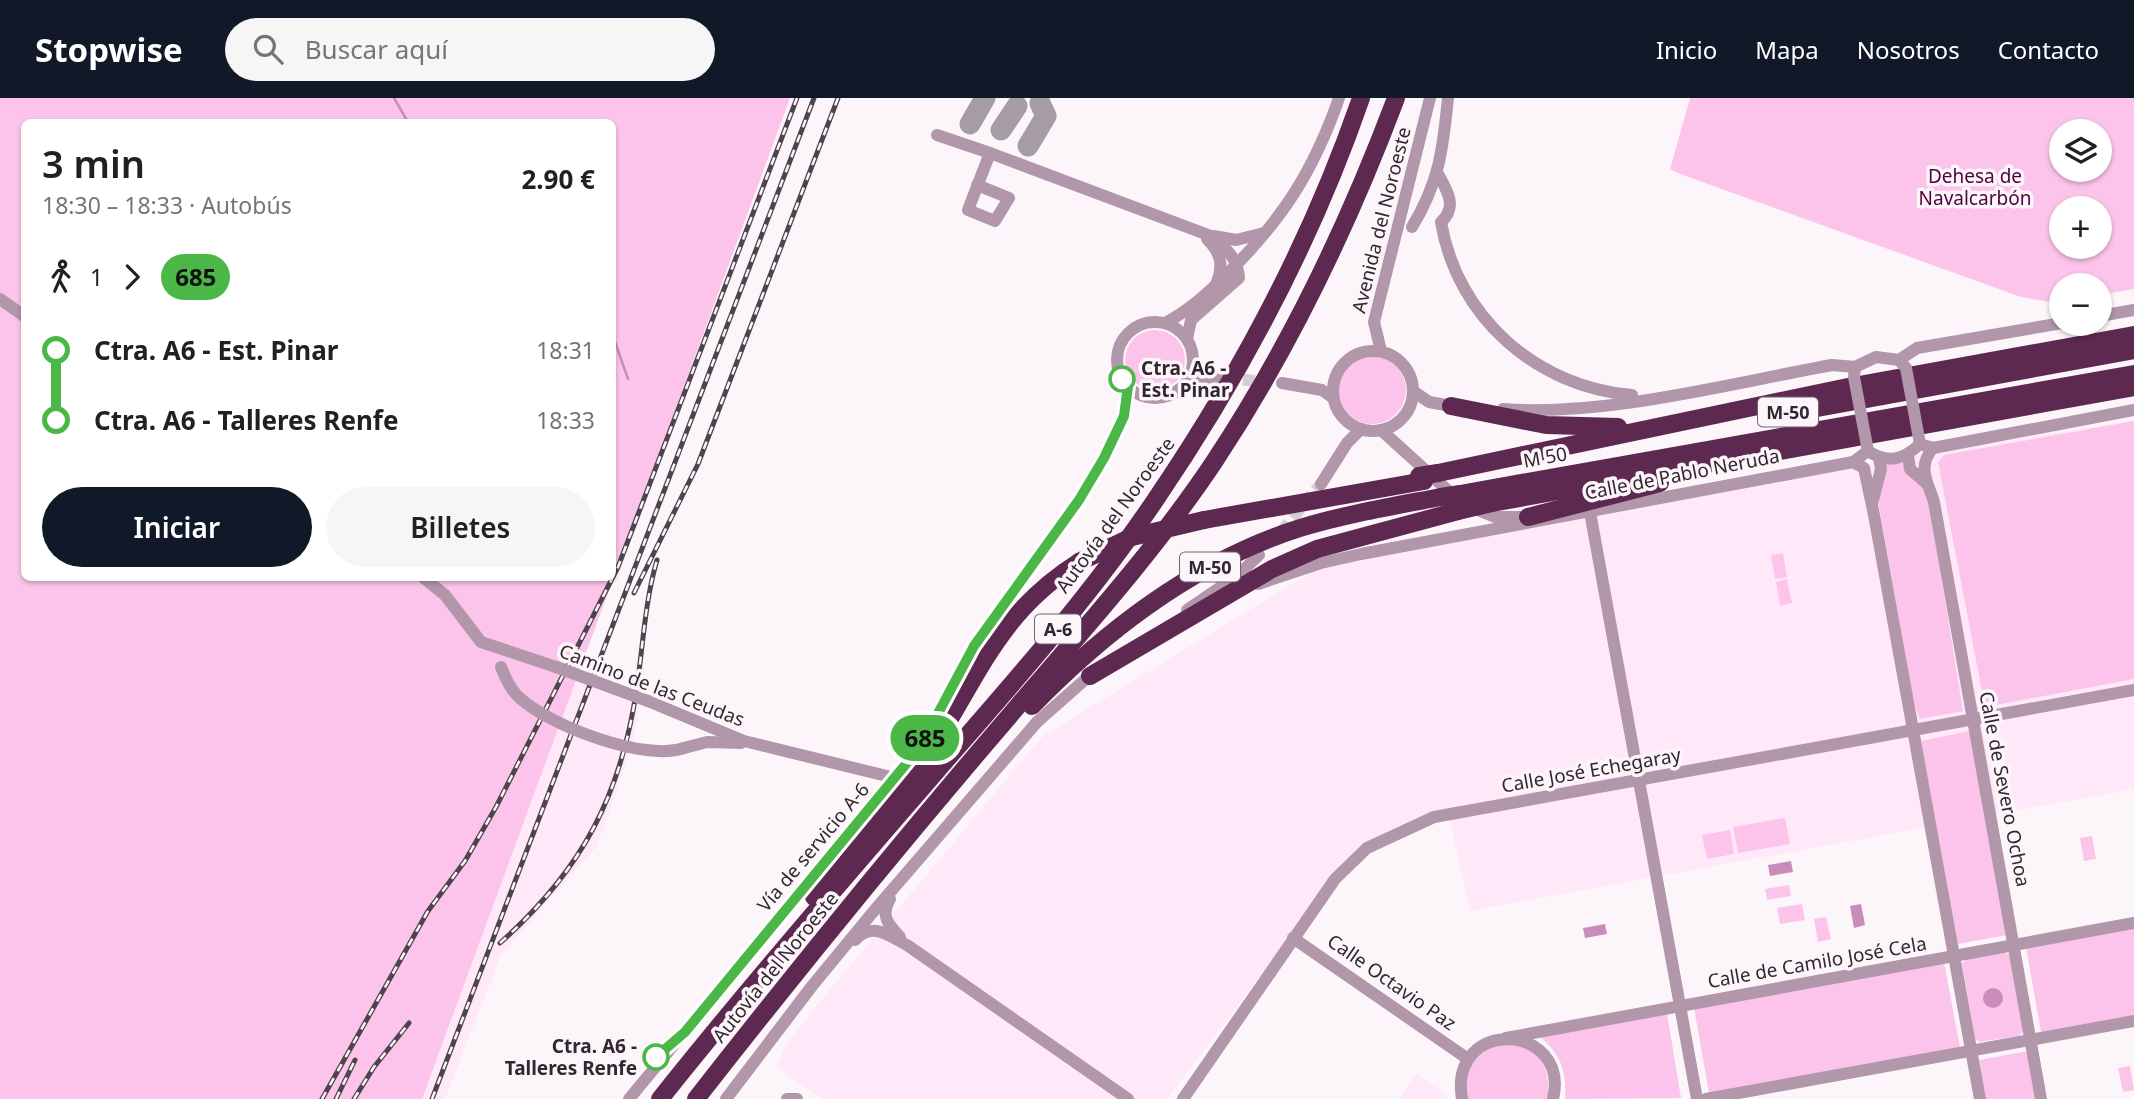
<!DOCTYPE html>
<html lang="es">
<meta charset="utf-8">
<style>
:root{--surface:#fff;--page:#f6f6f6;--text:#202124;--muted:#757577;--accent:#111827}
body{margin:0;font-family:"Noto Sans",sans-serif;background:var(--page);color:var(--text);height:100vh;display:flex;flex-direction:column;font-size:26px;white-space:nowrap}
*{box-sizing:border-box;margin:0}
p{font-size:23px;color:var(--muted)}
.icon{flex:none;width:38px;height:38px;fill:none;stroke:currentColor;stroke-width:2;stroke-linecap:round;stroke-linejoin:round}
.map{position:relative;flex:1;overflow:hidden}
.details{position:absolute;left:21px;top:21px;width:595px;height:462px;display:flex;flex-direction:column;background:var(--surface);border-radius:10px;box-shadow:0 2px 5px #0004}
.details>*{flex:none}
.badge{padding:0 14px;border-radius:23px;font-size:24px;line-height:46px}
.fabs{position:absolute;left:2049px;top:21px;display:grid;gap:14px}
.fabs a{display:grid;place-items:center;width:63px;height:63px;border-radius:50%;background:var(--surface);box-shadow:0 2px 5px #0004;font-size:35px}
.map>.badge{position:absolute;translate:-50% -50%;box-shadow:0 0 0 4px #fff}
.legs{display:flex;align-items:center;gap:10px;height:77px;padding:0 21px;font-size:23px}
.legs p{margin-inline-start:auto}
.overview{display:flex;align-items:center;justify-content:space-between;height:119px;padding:0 21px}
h1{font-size:38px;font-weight:600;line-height:52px}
.primary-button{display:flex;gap:14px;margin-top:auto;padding:14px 21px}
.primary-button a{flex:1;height:80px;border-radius:42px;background:var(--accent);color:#fff;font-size:28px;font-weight:600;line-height:80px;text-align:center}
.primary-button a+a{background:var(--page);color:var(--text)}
ul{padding:0 21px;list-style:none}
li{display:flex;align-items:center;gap:24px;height:70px;font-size:26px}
li i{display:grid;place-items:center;width:10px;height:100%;margin:0 9px;background:currentColor}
li i::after{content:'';width:18px;height:18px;margin:-9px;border:5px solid;border-radius:50%;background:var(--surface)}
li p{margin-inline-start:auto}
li:first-child i{background:linear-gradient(#0000 50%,currentColor 0)}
li:last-child i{background:linear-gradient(currentColor 50%,#0000 0)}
header{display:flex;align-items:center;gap:42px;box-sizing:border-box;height:98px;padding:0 35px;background:var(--accent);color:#fff}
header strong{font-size:33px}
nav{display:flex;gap:38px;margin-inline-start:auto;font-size:24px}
.search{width:490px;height:63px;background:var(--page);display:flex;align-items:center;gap:18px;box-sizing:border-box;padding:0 24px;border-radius:38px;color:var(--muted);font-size:26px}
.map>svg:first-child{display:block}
.built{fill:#ffe9f8}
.green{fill:#fcc4eb;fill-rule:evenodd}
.water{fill:#ca8cb8}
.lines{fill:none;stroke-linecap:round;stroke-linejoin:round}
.stream{stroke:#ca8cb8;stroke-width:2.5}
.taxiway{stroke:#a59da3;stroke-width:21}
.minor-tunnel{stroke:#d4cdd1;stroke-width:12;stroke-dasharray:12 6;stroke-linecap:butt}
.minor{stroke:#b296a9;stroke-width:12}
.highway{stroke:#5e2951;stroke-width:18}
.rail-casing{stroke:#4e444c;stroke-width:5}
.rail{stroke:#fcf6fa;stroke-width:2.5;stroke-dasharray:8;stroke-linecap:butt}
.minor-bridge{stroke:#b296a9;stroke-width:12}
.highway-bridge{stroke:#5e2951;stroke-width:18}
.line-1-casing{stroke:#fff;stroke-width:16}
.line-1{stroke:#4ab747;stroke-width:10}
.stop-1-dot{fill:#fff;stroke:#4ab747;stroke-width:3.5}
.labels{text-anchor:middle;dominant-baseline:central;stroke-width:7;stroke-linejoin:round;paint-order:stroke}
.shield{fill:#fcf6fa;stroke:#6f656c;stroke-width:2}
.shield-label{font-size:18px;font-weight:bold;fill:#32272f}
.park-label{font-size:19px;fill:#4f0341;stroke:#fcf6fa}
.street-label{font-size:19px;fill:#32272f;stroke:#fcf6fa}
.stop-label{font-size:19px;font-weight:bold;fill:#32272f;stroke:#fcf6fa;text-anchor:start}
</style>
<header>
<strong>Stopwise</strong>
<div class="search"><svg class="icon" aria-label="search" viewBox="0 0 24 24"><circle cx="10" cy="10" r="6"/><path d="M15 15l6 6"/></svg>Buscar aquí</div>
<nav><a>Inicio</a><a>Mapa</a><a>Nosotros</a><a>Contacto</a></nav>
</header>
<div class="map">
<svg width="2134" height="1001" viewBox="0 0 2134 1001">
<rect width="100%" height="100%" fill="#fcf6fa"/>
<!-- built -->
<g class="built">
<polygon points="2134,322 2134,691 1470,813 1447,711 1351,758 1167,1001 823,1001 776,969 788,944 813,912 1043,638 1320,469 1636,404"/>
<polygon points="535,566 640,603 633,645 597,748 501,857 445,1001 301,1001"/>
<polygon points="1416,976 1448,998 1446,1001 1399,1001"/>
</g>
<!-- green -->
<g class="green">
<path d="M0,0H790L422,1001H0ZM24,24H612V480H24Z"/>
<path d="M1690,0H2134V191L2100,197V187H2062L2061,203L2049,204L2021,199L1683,77L1670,71ZM2062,33H2100V72H2062ZM2062,110H2100V149H2062Z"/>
<circle cx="1155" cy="262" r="30"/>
<circle cx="1372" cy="292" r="34"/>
<polygon points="2134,323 2134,581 1985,609 1938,364 1944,357"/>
<polygon points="1904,364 1924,391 1930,409 1963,613 1920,621 1914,605 1877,397 1886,367"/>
<polygon points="1783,455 1787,479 1775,481 1771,457"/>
<polygon points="1787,481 1792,505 1780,508 1776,484"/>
<polygon points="1970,633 2007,837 1958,846 1921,643"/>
<polygon points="1785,720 1790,746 1738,755 1733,729"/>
<polygon points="1730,732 1734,756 1707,761 1702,737"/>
<polygon points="2092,738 2096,761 2084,763 2080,740"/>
<polygon points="1789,787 1791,798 1767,802 1765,791"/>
<polygon points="1802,806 1805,822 1780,826 1777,810"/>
<polygon points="1826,819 1831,841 1818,844 1814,821"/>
<polygon points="2134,831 2134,917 2041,934 2026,849"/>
<polygon points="2005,854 2010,858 2024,933 2019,938 1979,944 1975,940 1962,865 1968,860"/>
<polygon points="1944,864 1960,949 1709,995 1694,910"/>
<path d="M1667,915L1681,1000L1565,1001C1567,974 1561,956 1540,939Z"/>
<path d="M1498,946C1537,947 1550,962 1548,1001H1467C1466,970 1469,961 1498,946Z"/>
<polygon points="2028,953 2036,1001 1986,1001 1979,962"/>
<polygon points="2130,968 2134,992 2123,994 2118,970"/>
</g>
<!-- water -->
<g class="water">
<polygon points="1791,763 1793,774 1770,778 1768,767"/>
<polygon points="1861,806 1865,827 1854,830 1850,808"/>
<polygon points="1605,826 1607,836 1585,840 1583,830"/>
<circle cx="1993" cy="900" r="10"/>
</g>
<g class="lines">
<!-- stream -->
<g class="stream">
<polyline points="394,0 408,24"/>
<polyline points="612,235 628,281"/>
</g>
<!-- taxiway -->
<g class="taxiway">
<polyline points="970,26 985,0"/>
<polyline points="1001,32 1017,8"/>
<polyline points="1028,48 1046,18 1040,5"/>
</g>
<!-- minor-tunnel -->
<g class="minor-tunnel">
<polyline points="1225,280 1269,284"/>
<polyline points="1281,434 1321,386"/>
</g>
<!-- minor -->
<g class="minor">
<polyline points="937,37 990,55"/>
<path d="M1438,76C1447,92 1458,109 1441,124C1457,219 1536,289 1632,297"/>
<path d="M977,87L1009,100L995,123L968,112L990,55L1211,138C1225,149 1238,160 1239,180L1191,222L1187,241"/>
<path d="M1412,129C1439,85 1443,51 1448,0"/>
<polyline points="1214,138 1236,142 1264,135"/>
<path d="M1207,141C1220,154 1224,166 1217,184"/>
<polyline points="0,201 24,218"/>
<polyline points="2100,218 2134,212"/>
<circle cx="1155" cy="262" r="38"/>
<path d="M1165,225C1190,212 1208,195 1228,175C1283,121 1314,72 1339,0"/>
<polyline points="1381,253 1374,224 1430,0"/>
<circle cx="1373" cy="293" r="40"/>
<polyline points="1188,281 1218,279"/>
<polyline points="1282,285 1322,292 1333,300"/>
<polyline points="1413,293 1429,304 1457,309"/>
<path d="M1503,311C1604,319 1732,285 1832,267L1855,269L1876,259L1899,262L1917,250L2062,225"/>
<polyline points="1381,332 1455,399"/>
<path d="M1933,350C1917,369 1927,382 1934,404L2041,1001"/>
<polyline points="1908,357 1910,371 1926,385"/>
<polyline points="1853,364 1864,370 1874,417 1980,1001"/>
<polyline points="1321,386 1347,345 1361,331"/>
<polyline points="1873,402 1881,371 1879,360"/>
<polyline points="1470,409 1495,419 1527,419"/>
<polyline points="1590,414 1697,1001"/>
<polyline points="424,480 445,497 481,544 556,569"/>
<path d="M1258,486L1321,465L1361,456L1853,364L1868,353C1888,366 1903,362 1920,346L1933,350L2134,312"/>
<polyline points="1187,512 1237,478 1259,457"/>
<polyline points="648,603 744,643 895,680"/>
<polyline points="684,650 707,644 741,645"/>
<path d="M890,801C880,818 888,826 900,839"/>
<polyline points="1293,840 1468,961"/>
<path d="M855,842C873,823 889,838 907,847L1128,1001"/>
<polyline points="1506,940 2134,825"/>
<polyline points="629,1001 920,649 973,548 1079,402 1103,360 1124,318 1128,288"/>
<polyline points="726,1001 812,888 873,814 1037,624 1096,572"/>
<polyline points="787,1001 797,1001"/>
<polyline points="1183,1001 1335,781 1367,750 1434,719 2134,592"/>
<path d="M1462,1001C1448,918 1571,925 1553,1001"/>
<polyline points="1706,1001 2134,923"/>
</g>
<!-- highway -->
<g class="highway">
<polyline points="1451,308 1546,327 1618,329"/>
<polyline points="1773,318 2134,252"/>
<polyline points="1438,375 1848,289 2134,237"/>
<polyline points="1460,396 2134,276"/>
<polyline points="1492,405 2134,289"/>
<polyline points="1528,419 1660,385"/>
<polyline points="1204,422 1424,383"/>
<polyline points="1090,578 1272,471 1317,451 1458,413"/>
<path d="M1032,608C1108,530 1196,463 1300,430C1346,416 1394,408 1441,399"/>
<path d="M814,799C850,755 890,711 922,665C976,587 993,518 1079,464"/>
<path d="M660,1001C750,888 845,779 939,670C1015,583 1092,496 1156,401C1241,276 1312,142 1361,0"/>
<path d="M696,1001C800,868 907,737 1017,609C1085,530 1156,451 1214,364C1290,249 1348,128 1396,0"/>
</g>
<!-- rail casing -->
<g class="rail-casing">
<g id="rail">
<polyline points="634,495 698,366 838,0"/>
<path d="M500,845C582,772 621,698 637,589C643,547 645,503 657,462"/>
<polyline points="322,1001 428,813 465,763 496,709 618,469 797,0"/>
<polyline points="336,1001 355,962"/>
<polyline points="354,1001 374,969 409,925"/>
<polyline points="432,1001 814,0"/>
</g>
</g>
<!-- rail -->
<use href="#rail" class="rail"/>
<!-- minor-bridge -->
<g class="minor-bridge">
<polyline points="1899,262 1906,270 1920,346"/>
<polyline points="1855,269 1854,279 1868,353"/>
<path d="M501,569C506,581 511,593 521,601C551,628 645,664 684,650"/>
<polyline points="556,569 648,603"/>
</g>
<!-- highway-bridge -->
<g class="highway-bridge">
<polyline points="1419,378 1438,375"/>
<polyline points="1441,399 1460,396"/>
<polyline points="1458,413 1492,405"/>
<polyline points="1079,464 1132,439 1204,422"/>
</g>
</g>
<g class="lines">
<!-- line-1 casing -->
<g class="line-1-casing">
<polyline id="line-1" points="656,959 685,934 920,649 974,548 1079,402 1104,360 1124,318 1128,288 1122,281"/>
</g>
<!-- line-1 -->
<use href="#line-1" class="line-1"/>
</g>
<!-- markers -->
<g class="stop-1-dot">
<circle cx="1122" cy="281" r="12"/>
<circle cx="656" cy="959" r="12"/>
</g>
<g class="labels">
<!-- shield labels -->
<g class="shield">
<rect x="1758" y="299.5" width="60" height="29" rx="5"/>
<rect x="1180" y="454.5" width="60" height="29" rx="5"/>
<rect x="1035" y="516.5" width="46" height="29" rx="5"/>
</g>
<g class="shield-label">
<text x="1788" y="314">M-50</text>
<text x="1210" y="469">M-50</text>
<text x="1058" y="531">A-6</text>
</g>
<!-- park labels -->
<g class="park-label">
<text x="1975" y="78">Dehesa de<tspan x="1975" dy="22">Navalcarbón</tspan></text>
</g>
<!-- street labels -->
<g class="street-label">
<text transform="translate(1381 122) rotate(-76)">Avenida del Noroeste</text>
<text transform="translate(1545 359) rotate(-10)">M 50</text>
<text transform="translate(1682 376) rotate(-11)">Calle de Pablo Neruda</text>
<text transform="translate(1115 417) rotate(-54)">Autovía del Noroeste</text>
<text transform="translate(652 587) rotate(21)">Camino de las Ceudas</text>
<text transform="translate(1591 672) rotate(-10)">Calle José Echegaray</text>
<text transform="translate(2005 691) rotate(79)">Calle de Severo Ochoa</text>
<text transform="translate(813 749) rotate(-50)">Vía de servicio A-6</text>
<text transform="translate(1817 864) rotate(-10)">Calle de Camilo José Cela</text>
<text transform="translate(775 869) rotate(-51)">Autovía del Noroeste</text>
<text transform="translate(1392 884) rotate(35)">Calle Octavio Paz</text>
</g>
<!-- stop labels -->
<g class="stop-label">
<text x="1141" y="270">Ctra. A6 -<tspan x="1141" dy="22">Est. Pinar</tspan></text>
<text x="637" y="948" text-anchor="end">Ctra. A6 -<tspan x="637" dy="22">Talleres Renfe</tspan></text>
</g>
</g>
</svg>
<div class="fabs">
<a><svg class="icon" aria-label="layers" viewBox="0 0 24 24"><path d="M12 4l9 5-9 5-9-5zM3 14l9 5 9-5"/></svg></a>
<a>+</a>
<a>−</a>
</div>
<b class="badge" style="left:925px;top:640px;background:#4ab747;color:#111">685</b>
<section class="details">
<div class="overview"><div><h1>3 min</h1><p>18:30 – 18:33 · Autobús</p></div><b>2.90 €</b></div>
<div class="legs"><svg class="icon" aria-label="walk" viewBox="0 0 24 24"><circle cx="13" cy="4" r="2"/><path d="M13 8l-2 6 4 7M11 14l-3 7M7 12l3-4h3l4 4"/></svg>1<svg class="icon" aria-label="forward" viewBox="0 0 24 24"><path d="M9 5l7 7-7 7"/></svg><b class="badge" style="background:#4ab747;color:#111">685</b></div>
<ul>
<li><i style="color:#4ab747"></i><b>Ctra. A6 - Est. Pinar</b><p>18:31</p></li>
<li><i style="color:#4ab747"></i><b>Ctra. A6 - Talleres Renfe</b><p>18:33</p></li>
</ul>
<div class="primary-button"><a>Iniciar</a><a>Billetes</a></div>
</section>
</div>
